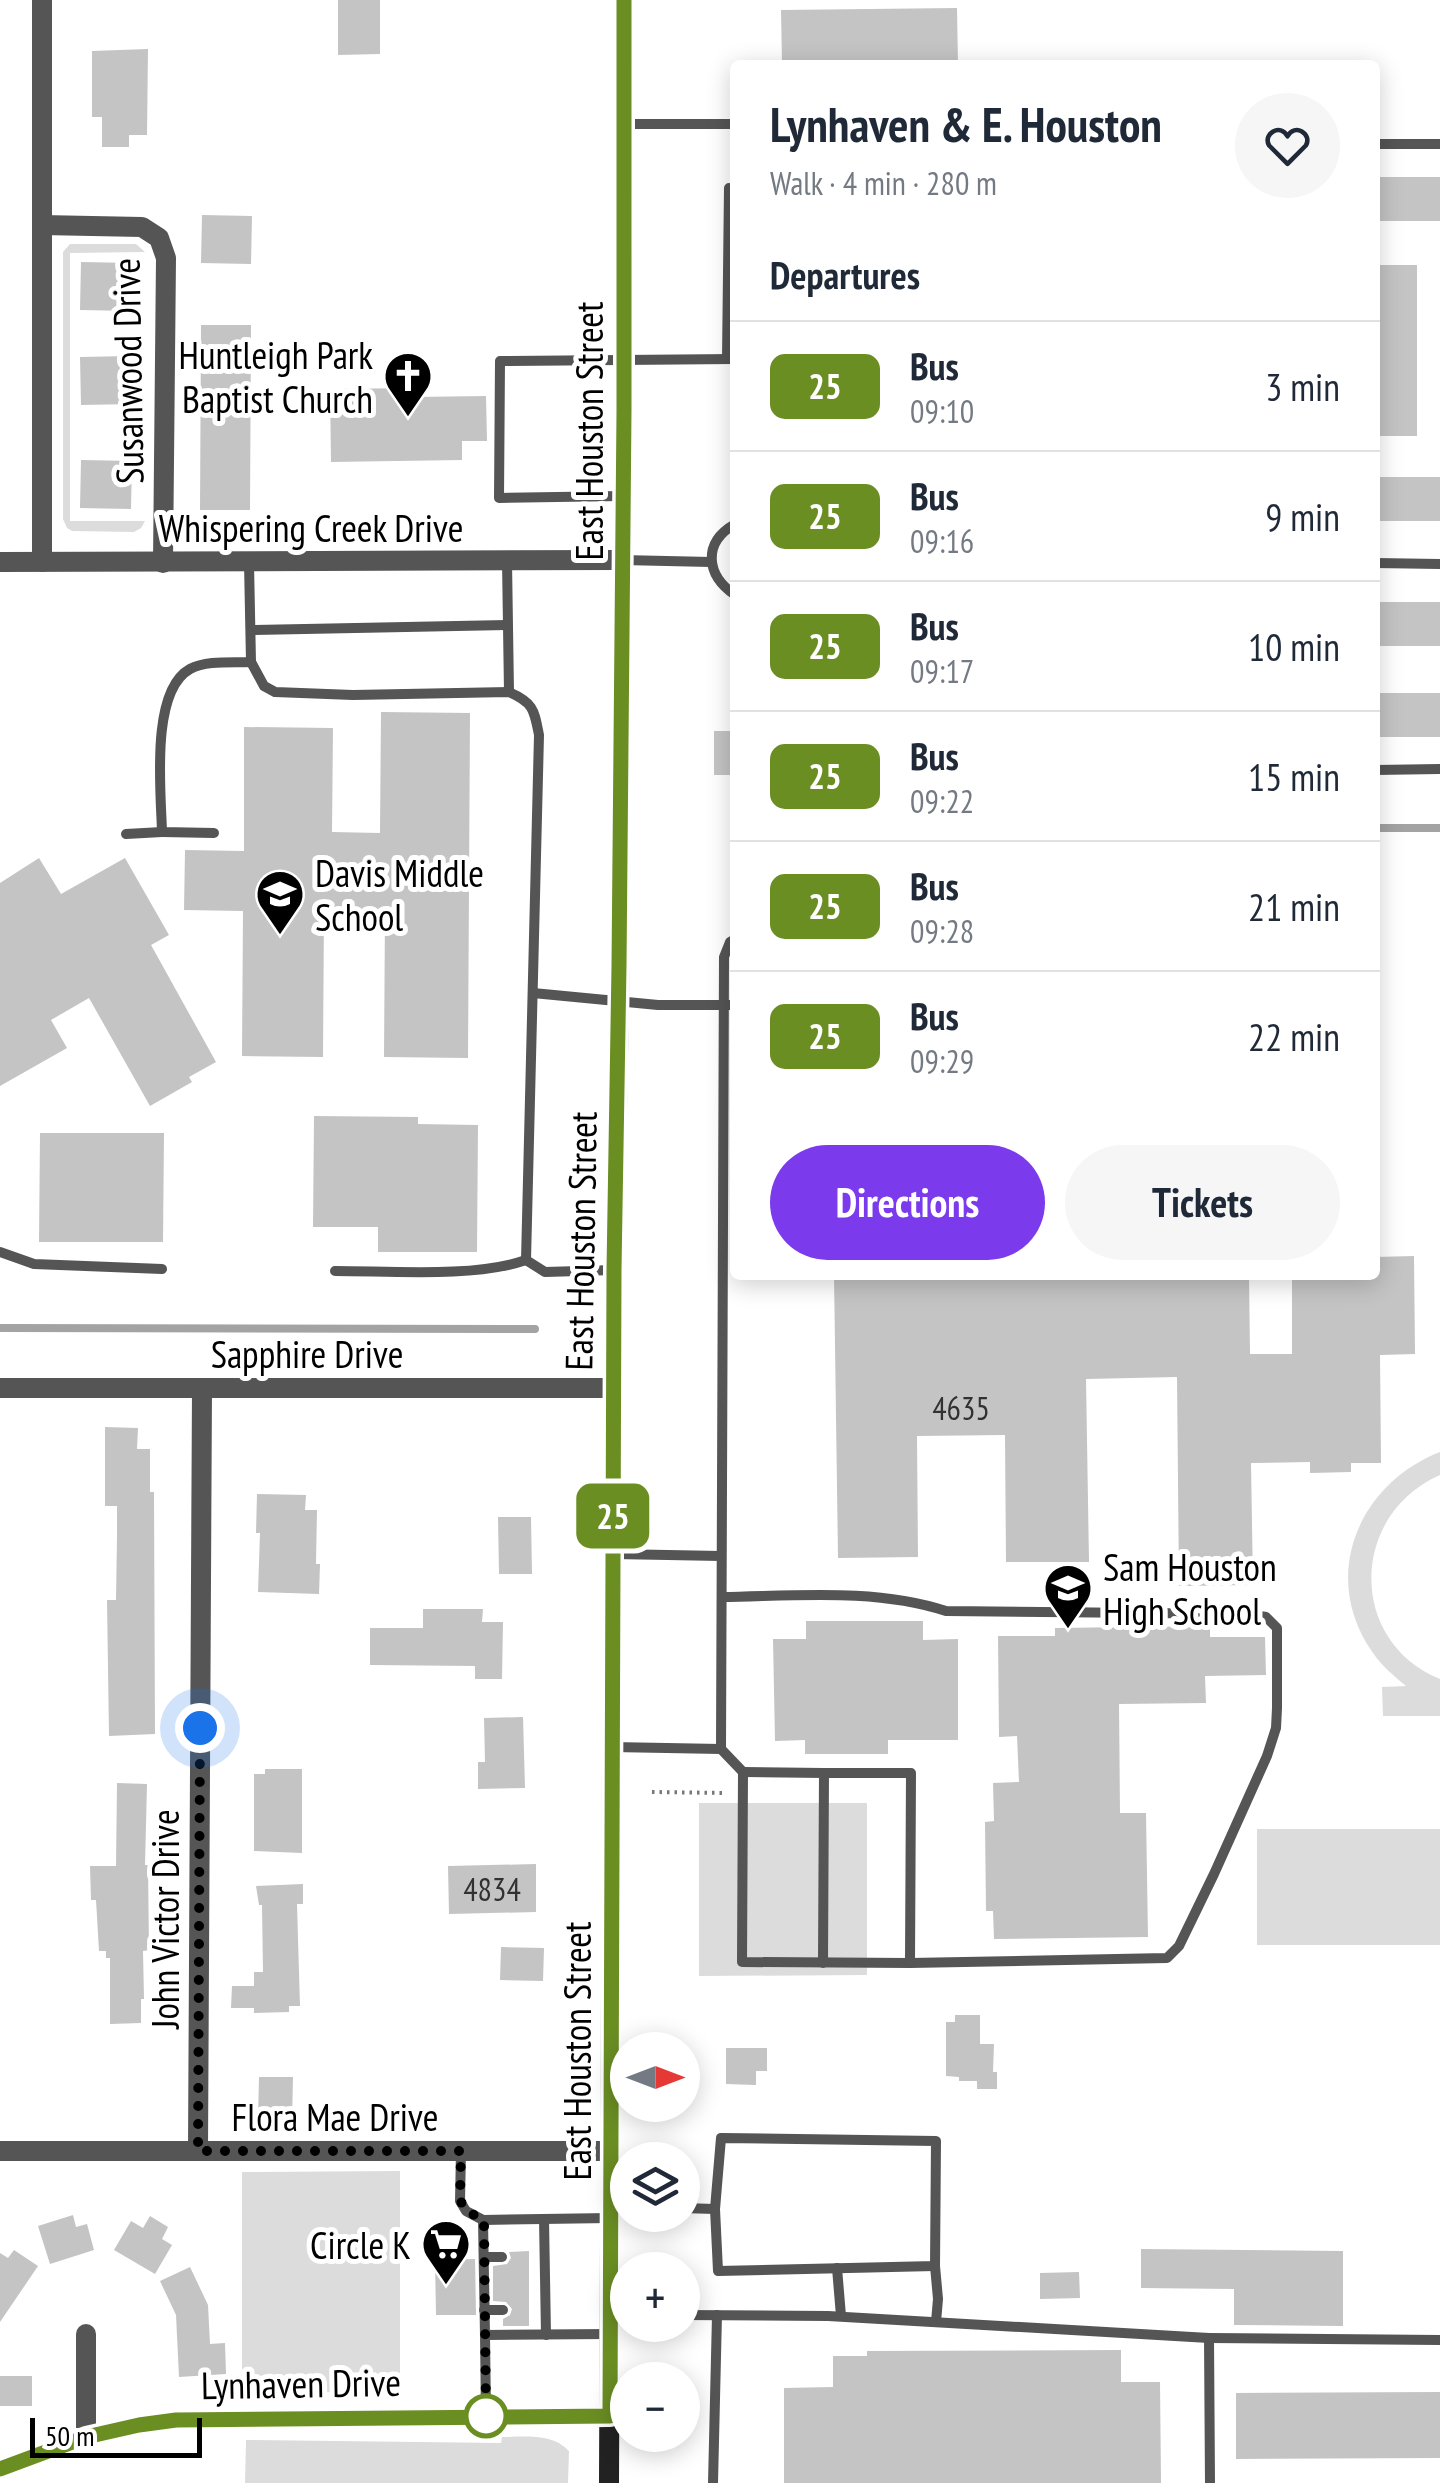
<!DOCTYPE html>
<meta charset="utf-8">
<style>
:root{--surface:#fff;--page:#f6f6f7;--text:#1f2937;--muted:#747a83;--line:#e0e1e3;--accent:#7c3aed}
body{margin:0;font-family:"PT Sans Narrow",sans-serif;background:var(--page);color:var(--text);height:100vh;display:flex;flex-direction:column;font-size:38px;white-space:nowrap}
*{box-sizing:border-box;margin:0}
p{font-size:32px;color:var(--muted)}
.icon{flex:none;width:55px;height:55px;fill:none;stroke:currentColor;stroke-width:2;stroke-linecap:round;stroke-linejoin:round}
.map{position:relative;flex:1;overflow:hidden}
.drawer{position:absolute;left:730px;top:60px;width:650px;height:1220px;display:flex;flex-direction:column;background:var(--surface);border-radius:10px;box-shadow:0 5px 25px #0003}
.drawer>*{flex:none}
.badge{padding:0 20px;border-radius:15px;font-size:35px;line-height:65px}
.needle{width:65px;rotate:90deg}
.controls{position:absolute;left:610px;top:2032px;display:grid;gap:20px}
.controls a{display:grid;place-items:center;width:90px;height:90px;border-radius:50%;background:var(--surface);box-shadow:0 5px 25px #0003;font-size:50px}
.scale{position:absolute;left:30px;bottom:25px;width:172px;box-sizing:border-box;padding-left:10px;border:5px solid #000;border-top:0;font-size:28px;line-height:35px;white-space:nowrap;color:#000;-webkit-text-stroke:8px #fff;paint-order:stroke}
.you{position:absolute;width:50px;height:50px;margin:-25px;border:8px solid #fff;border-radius:50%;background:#1a73e8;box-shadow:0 0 0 15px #1a73e833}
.map>.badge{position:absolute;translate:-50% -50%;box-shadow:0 0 0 5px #fff}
h2{padding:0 40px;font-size:38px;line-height:90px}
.round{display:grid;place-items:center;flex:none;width:105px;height:105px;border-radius:52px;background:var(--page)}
.overview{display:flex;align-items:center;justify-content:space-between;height:170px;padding:0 40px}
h1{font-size:48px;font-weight:800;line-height:75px}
.primary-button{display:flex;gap:20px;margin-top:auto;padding:20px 40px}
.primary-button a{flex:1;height:115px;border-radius:60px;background:var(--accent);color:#fff;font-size:40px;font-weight:800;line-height:115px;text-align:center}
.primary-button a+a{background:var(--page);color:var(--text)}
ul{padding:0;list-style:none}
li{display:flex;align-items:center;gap:30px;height:130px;padding:0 40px;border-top:2px solid var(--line)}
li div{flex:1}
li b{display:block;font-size:38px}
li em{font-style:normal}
li .badge{min-width:110px;font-weight:700;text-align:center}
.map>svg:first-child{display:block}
.green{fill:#dcdcdc}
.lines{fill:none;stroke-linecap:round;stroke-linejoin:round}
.stream{stroke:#a3a3a3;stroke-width:8}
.building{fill:#c4c4c4}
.path{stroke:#777;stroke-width:4;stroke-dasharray:2.5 5;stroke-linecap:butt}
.service{stroke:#555;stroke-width:10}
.minor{stroke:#555;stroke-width:20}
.secondary{stroke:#222;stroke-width:20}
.line-casing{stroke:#fff;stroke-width:22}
.line{stroke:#6b8e23;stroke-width:15}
.walk{stroke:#000;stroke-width:10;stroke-dasharray:0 18}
.stop-dot{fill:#fff;stroke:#6b8e23;stroke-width:5}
.labels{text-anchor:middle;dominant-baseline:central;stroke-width:10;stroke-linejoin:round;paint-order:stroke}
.number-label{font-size:32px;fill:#313131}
.poi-label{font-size:38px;fill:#000;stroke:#fff;text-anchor:end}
.street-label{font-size:38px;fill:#000;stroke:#fff}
</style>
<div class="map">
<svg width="1440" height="2483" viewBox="0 0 1440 2483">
<rect width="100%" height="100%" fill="#fff"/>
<!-- green -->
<g class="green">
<polygon points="70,244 136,244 145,252 70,253 70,521 145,521 141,528 134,532 72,531 67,528 63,519 63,252"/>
<path d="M1440,1452V1475C1350,1514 1347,1641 1440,1679V1716H1383L1382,1687L1406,1686C1394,1676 1382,1666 1373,1653C1319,1577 1358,1484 1440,1452Z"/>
<polygon points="699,1803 867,1803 867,1975 699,1976"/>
<rect x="1257" y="1829" width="183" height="116"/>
<polygon points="400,2171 400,2394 242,2390 242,2172"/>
<path d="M502,2437C525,2437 552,2433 569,2451L568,2483H245L246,2440L501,2443Z"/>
</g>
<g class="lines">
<!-- stream -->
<g class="stream">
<polyline points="1375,828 1440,828"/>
<polyline points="0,1328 535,1329"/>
</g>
</g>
<!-- building -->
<g class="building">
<polygon points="338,0 380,0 380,54 338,55"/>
<polygon points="957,8 958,65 782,65 781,10"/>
<polygon points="148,49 147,135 129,135 129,147 102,147 102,117 92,117 92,51"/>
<rect x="1375" y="177" width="65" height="44"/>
<polygon points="202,215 252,216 251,264 201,263"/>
<polygon points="81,262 133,263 132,311 80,310"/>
<rect x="1375" y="265" width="42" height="171"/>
<polygon points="201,325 251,325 250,510 200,510"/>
<polygon points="131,356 133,404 81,405 80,357"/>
<polygon points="414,388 414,397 486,396 487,441 462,441 462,460 331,462 330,389"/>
<polygon points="81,460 132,461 131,509 80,508"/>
<rect x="1375" y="477" width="65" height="44"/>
<rect x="1375" y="602" width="65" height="44"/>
<rect x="1375" y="693" width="65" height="44"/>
<polygon points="381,712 470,713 468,1058 384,1057 385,911 324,910 323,1057 242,1056 243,911 184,910 185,850 244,851 244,727 333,728 332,832 380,833"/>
<rect x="714" y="731" width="21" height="44"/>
<polygon points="39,858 61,894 125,858 169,935 151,945 216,1062 189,1077 192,1082 150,1106 89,998 51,1020 67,1048 0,1086 0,883"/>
<polygon points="314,1116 418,1117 418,1124 478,1125 477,1252 378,1252 378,1227 313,1227"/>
<polygon points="40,1133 164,1133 163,1242 39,1242"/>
<polygon points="1414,1256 1415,1354 1380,1355 1381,1463 1351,1463 1351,1472 1310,1473 1310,1462 1251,1463 1253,1585 1179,1586 1177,1377 1086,1379 1089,1562 1006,1562 1005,1435 917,1436 918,1557 838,1558 834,1275 1249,1275 1250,1354 1292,1354 1292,1275 1375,1275 1375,1257"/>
<polygon points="105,1427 138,1428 137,1449 150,1449 150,1492 154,1492 155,1734 109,1736 107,1600 116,1600 117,1536 117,1506 105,1506"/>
<polygon points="257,1494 306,1495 305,1510 317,1510 316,1564 320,1564 319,1594 258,1592 260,1533 256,1533"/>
<polygon points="498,1517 531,1517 532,1574 499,1574"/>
<polygon points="423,1609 483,1609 482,1622 503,1622 502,1679 475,1679 475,1666 370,1665 370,1628 423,1628"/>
<polygon points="806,1621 923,1621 923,1640 958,1639 958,1740 888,1740 888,1754 805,1754 805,1740 775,1741 773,1639 806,1639"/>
<polygon points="1210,1626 1210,1637 1265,1637 1266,1675 1205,1676 1206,1703 1119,1704 1120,1813 1146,1813 1148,1937 994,1939 993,1911 986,1911 985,1822 994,1821 993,1783 1019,1782 1017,1736 999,1737 998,1636 1055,1636 1055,1628"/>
<polygon points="523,1717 525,1788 478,1789 478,1762 485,1762 484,1718"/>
<polygon points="265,1769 302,1769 302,1853 254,1851 254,1774 265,1774"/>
<polygon points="117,1783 147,1784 145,1865 148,1865 149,1950 143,1951 144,1999 141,1999 141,2023 110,2024 110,1958 106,1958 106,1951 99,1951 96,1900 91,1900 90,1866 116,1866"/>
<polygon points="536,1864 536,1912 449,1914 448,1866"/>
<polygon points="303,1884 303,1904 297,1904 300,2006 289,2006 289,2012 254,2013 254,2008 231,2008 232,1986 254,1986 254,1972 263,1972 262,1905 259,1905 256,1886"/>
<polygon points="501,1947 544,1948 543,1981 500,1980"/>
<polygon points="955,2015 980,2015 980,2044 994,2044 993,2072 997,2072 997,2089 977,2089 977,2081 959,2081 959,2077 946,2076 946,2022 955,2022"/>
<polygon points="726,2048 767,2048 767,2071 756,2071 756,2085 726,2084"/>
<polygon points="259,2077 293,2077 292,2120 258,2119"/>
<polygon points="73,2215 76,2227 87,2224 94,2250 50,2264 38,2226"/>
<polygon points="150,2216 168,2227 162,2239 172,2245 155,2274 114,2250 131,2221 143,2228"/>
<polygon points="1141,2249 1343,2251 1343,2326 1234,2325 1234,2289 1141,2288"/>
<polygon points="14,2250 38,2266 0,2322 0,2253 8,2258"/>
<polygon points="529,2251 529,2326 503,2326 503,2319 510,2315 512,2309 506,2302 493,2301 493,2266 507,2264 511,2258 509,2252"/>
<polygon points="475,2259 476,2315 436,2315 435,2260"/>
<polygon points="190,2267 208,2305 210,2344 225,2343 226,2374 179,2377 176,2315 160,2281"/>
<polygon points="1079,2272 1080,2298 1040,2299 1040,2273"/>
<polygon points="1121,2350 1121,2382 1160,2382 1161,2483 784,2483 784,2388 833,2387 833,2356 867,2356 867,2351"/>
<rect x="0" y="2376" width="32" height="30"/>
<polygon points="1440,2392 1440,2458 1236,2459 1236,2393"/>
</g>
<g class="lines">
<!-- path -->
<polyline class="path" points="652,1792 727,1793"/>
<!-- service -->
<g class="service">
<polyline points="623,124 735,124"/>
<polyline points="1375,144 1440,144"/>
<polyline points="727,359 729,188"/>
<polyline points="623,496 499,498 500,361 735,359"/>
<path d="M735,524C702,543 706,575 735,595"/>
<polyline points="622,560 711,562"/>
<polyline points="507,561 509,692"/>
<path d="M249,563L251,662L264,686L275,692L353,695L509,692C534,703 534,710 539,735L526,1260L545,1272L614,1270"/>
<polyline points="1375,563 1440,564"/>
<polyline points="251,630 507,625"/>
<polyline points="1375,770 1440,769"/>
<path d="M214,833L162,832C161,792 150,691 190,669C207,660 233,663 251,662"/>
<polyline points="126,834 162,832"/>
<polyline points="533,993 658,1005 735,1005"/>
<polyline points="0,1252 34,1264 162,1269"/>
<path d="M335,1271C391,1271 474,1278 526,1260"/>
<polyline points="614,1554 721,1556"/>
<path d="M612,1747L721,1749L743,1772L742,1962L910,1963L1167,1958L1179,1946L1214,1874L1267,1756L1276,1728L1277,1708V1628L1266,1617L1248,1614L946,1611C875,1588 796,1596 722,1597"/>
<polyline points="721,1749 724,957 730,942 735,939"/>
<polyline points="743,1772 824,1773 823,1963"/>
<polyline points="824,1773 911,1773 910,1963"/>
<polygon points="721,2138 936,2141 935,2266 718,2271 715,2209"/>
<polyline points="461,2151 460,2201 466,2211 483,2220 610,2218"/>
<polyline points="610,2205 628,2206"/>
<polyline points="682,2208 715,2209"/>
<polyline points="544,2219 546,2335"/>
<polyline points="483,2220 485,2335"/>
<polyline points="484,2257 502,2257"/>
<polyline points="935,2266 938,2299 936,2322"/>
<polyline points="837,2268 841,2316"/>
<polyline points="484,2310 503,2310"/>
<polyline points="682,2315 828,2316 1209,2338 1210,2483"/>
<polyline points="1209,2338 1440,2340"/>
<polyline points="486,2416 485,2335 609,2334"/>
<polyline points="713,2483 717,2315"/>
</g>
<!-- minor -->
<g class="minor">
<polyline points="42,225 142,227 159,238 166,258 163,563"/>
<polyline points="0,562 622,560"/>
<polyline points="42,562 42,0"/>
<polyline points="0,1388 613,1388"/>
<polyline points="0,2151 611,2151"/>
<polyline points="198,2151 202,1388"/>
<polyline points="86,2437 86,2334"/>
<polyline points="0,2469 86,2437 139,2425 176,2420 610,2416"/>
</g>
<!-- secondary -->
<polyline class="secondary" points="609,2483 614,1270 619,1002 624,411 623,0"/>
</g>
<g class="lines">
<!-- line casing -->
<g class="line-casing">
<polyline id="line" points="0,2469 86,2437 139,2425 176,2420 610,2416 614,1270 619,966 624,411 624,0"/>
</g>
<!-- line -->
<use href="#line" class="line"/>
<!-- walk -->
<polyline class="walk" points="200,1728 198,2151 461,2151 460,2200 466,2211 484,2220 486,2416"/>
</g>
<!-- icons -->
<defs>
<g id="church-pin" transform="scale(2.5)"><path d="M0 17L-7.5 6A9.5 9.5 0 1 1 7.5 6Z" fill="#000" stroke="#fff"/><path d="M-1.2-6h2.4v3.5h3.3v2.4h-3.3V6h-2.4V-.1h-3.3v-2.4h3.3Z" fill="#fff"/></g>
<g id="school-pin" transform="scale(2.5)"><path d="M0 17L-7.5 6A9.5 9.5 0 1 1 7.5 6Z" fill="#000" stroke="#fff"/><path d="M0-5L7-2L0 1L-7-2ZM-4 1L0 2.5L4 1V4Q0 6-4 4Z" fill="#fff"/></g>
<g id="supermarket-pin" transform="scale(2.5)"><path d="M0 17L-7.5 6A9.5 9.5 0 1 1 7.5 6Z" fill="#000" stroke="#fff"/><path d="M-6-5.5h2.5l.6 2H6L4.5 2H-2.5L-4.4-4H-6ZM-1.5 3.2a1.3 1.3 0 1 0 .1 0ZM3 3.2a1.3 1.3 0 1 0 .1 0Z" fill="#fff"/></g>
</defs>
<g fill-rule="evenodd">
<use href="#church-pin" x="408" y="376"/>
<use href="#school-pin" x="280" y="894"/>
<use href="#school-pin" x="1068" y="1588"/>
<use href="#supermarket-pin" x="446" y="2244"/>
</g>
<!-- markers -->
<circle class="stop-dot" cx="486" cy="2416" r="20"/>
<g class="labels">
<!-- number labels -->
<g class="number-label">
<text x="961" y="1408">4635</text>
<text x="492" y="1889">4834</text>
</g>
<!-- poi labels -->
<g class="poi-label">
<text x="373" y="354">Huntleigh Park<tspan x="373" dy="44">Baptist Church</tspan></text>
<text x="315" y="872" text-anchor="start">Davis Middle<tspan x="315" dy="44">School</tspan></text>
<text x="1103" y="1566" text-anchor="start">Sam Houston<tspan x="1103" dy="44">High School</tspan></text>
<text x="411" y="2244">Circle K</text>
</g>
<!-- street labels -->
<g class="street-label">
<text transform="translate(127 371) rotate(-91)">Susanwood Drive</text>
<text transform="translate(588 431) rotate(-90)">East Houston Street</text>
<text x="311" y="527">Whispering Creek Drive</text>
<text transform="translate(580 1241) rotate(-89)">East Houston Street</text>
<text x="307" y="1353">Sapphire Drive</text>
<text transform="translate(164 1919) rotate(-90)">John Victor Drive</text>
<text transform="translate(576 2051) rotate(-90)">East Houston Street</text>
<text x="335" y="2116">Flora Mae Drive</text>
<text transform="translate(301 2383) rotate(-1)">Lynhaven Drive</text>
</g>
</g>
</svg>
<div class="controls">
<a><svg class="needle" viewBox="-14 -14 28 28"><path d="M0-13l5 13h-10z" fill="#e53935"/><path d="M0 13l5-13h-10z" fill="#747a83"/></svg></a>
<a><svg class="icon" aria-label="layers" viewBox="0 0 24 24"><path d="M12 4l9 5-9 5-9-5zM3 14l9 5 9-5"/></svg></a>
<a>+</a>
<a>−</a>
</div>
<div class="scale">50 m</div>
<div class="you" style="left:200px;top:1728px"></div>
<b class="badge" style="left:613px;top:1516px;background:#6b8e23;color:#fff">25</b>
<section class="drawer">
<div class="overview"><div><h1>Lynhaven &amp; E. Houston</h1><p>Walk · 4 min · 280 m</p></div><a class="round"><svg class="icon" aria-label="heart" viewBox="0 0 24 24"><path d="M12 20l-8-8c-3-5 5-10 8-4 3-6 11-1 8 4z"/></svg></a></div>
<h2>Departures</h2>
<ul>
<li><span class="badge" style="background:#6b8e23;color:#fff">25</span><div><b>Bus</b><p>09:10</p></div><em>3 min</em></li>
<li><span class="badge" style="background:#6b8e23;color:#fff">25</span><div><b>Bus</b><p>09:16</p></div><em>9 min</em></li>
<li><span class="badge" style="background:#6b8e23;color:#fff">25</span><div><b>Bus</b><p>09:17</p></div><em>10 min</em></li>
<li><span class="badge" style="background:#6b8e23;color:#fff">25</span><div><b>Bus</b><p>09:22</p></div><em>15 min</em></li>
<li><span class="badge" style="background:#6b8e23;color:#fff">25</span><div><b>Bus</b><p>09:28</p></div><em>21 min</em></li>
<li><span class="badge" style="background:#6b8e23;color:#fff">25</span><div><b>Bus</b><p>09:29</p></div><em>22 min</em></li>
</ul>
<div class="primary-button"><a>Directions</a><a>Tickets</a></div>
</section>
</div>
